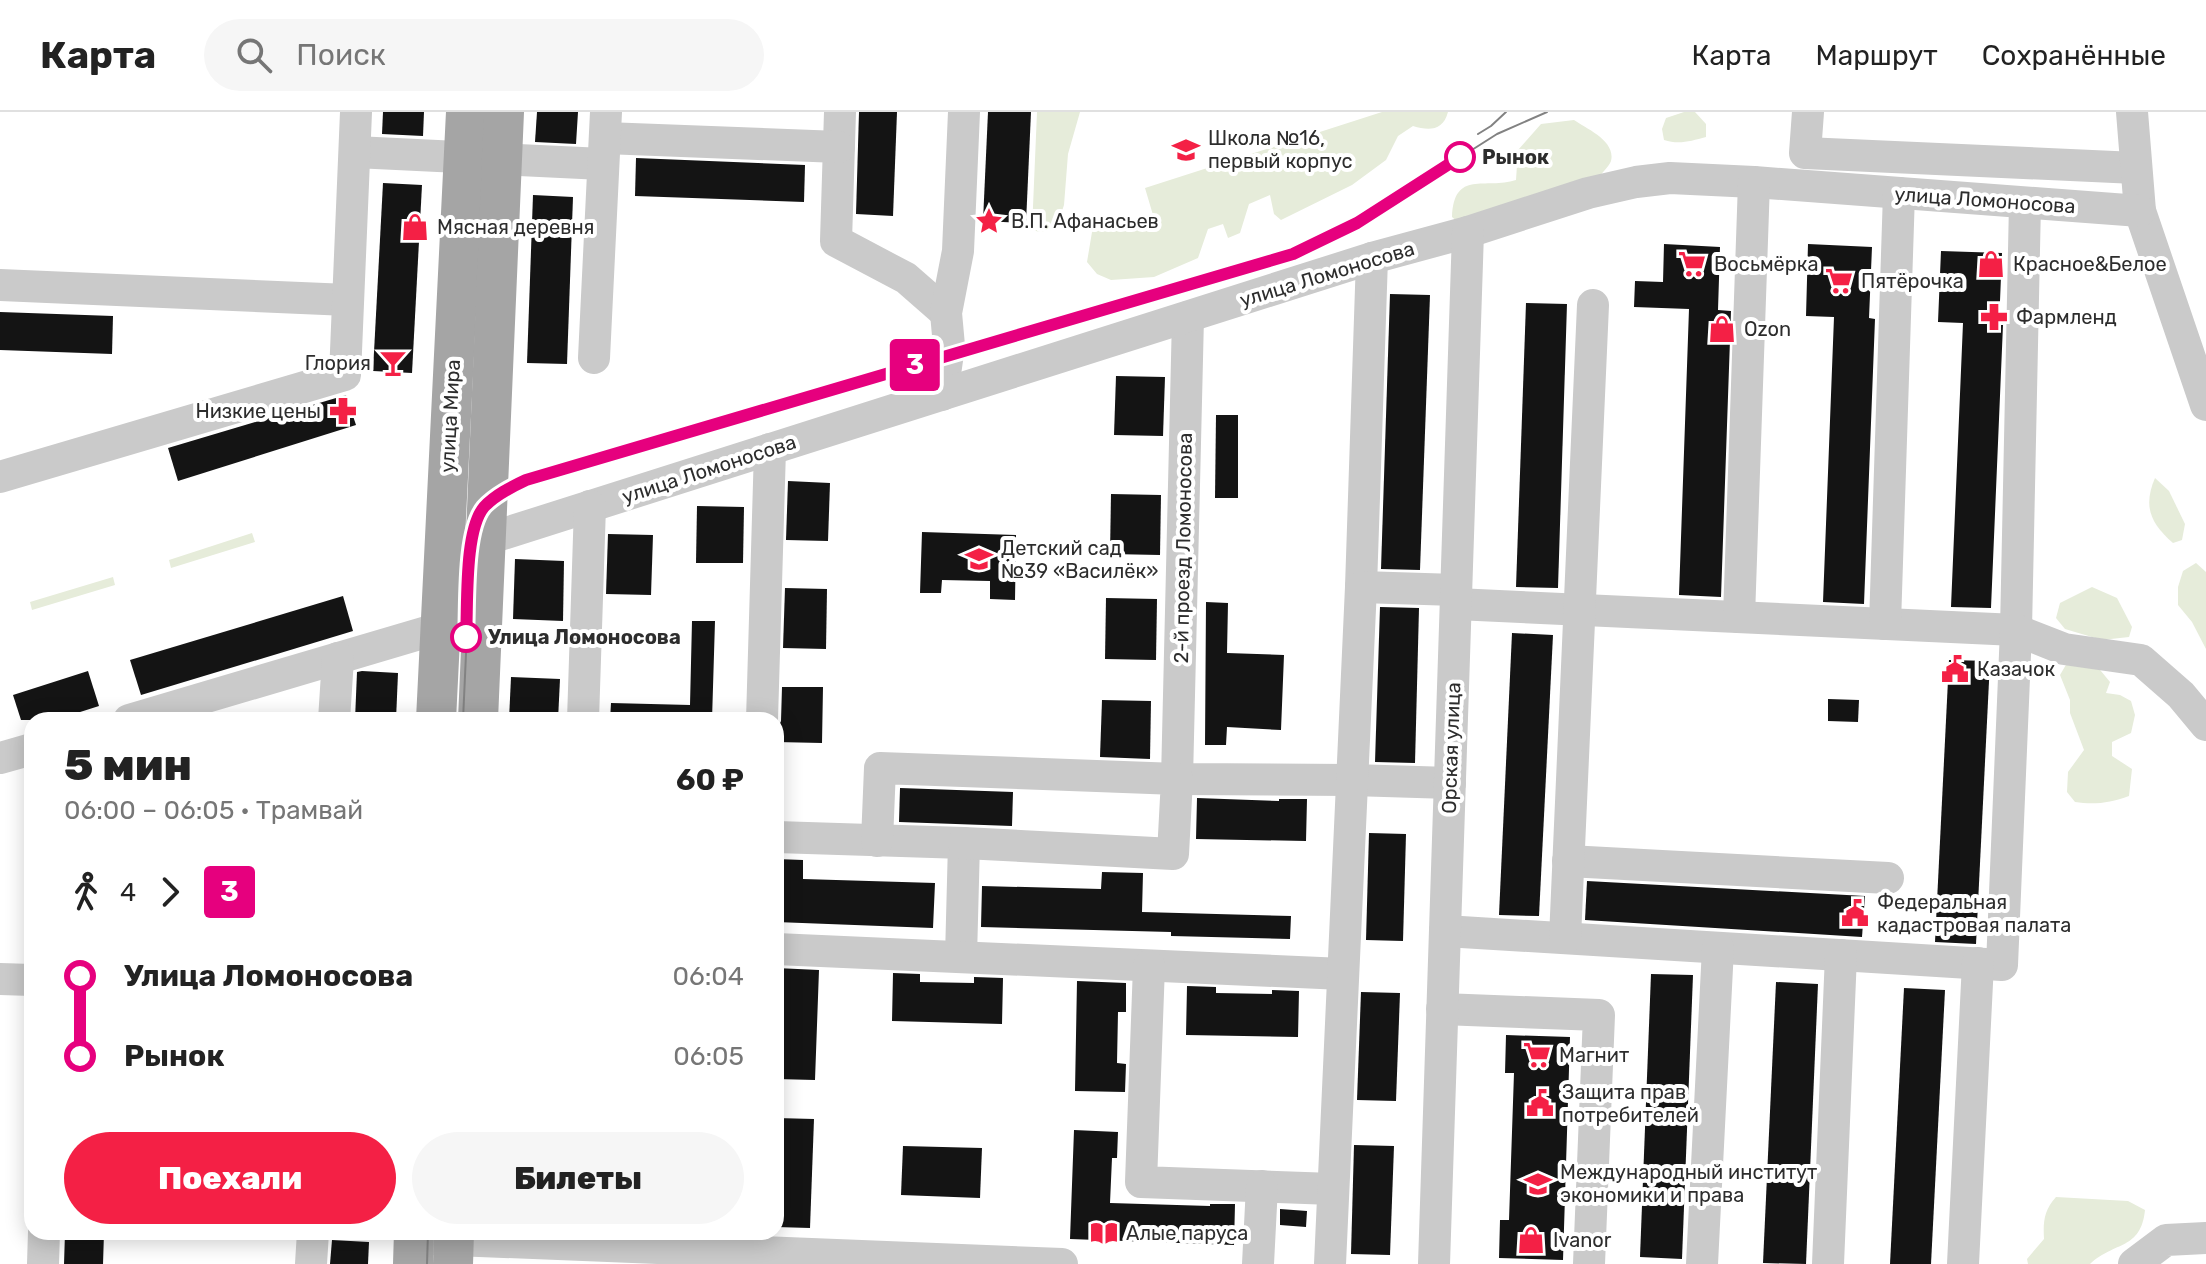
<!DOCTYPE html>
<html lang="ru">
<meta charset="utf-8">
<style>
:root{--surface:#fff;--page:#f6f6f6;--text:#222;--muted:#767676;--line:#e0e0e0;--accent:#f42045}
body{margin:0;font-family:Rubik,sans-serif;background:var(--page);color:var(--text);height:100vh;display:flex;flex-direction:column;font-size:30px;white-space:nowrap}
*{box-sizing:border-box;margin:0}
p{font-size:26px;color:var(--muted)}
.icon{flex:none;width:44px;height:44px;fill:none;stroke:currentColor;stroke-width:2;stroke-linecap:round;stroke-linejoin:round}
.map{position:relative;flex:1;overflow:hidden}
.drawer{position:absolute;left:24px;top:600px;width:760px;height:528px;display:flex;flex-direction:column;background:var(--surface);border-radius:24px;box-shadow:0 4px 20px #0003}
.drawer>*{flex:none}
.badge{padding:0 16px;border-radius:6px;font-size:28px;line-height:52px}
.map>.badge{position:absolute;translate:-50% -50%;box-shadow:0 0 0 4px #fff}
.legs{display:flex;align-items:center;gap:12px;height:88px;padding:0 40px;font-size:26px}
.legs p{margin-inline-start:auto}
.summary{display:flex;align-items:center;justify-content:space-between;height:136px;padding:0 40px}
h1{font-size:44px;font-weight:800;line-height:60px}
.button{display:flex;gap:16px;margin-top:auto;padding:16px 40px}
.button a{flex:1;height:92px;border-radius:48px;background:var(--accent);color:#fff;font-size:32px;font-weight:800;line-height:92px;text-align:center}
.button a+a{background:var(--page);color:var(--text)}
ul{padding:0 40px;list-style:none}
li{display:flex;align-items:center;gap:28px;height:80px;font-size:30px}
li i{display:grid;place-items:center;width:12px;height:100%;margin:0 10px;background:currentColor}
li i::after{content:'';width:20px;height:20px;margin:-10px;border:6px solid;border-radius:50%;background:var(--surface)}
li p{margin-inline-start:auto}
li:first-child i{background:linear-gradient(#0000 50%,currentColor 0)}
li:last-child i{background:linear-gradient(currentColor 50%,#0000 0)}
header{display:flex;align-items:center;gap:48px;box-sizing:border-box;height:112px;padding:0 40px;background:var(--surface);border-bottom:2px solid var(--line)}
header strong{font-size:38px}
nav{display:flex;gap:44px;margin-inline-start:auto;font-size:28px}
.search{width:560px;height:72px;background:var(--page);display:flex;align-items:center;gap:20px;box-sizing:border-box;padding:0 28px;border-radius:44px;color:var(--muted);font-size:30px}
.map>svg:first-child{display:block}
.green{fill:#e6ecda}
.building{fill:#141414}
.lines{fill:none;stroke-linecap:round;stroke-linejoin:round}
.minor{stroke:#cacaca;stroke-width:32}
.major{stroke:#a5a5a5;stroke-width:40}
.tram{stroke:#828282;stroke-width:2}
.line-1-casing{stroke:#fff;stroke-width:18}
.line-1{stroke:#e6007e;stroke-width:12}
.stop-1-dot{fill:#fff;stroke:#e6007e;stroke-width:4}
.labels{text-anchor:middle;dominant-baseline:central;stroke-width:8;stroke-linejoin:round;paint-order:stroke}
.poi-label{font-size:20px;fill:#2d2d2d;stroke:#fff;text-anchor:start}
.stop-label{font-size:20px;font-weight:bold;fill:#2d2d2d;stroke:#fff;text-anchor:start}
.street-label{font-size:20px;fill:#2d2d2d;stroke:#fff}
</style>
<header>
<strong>Карта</strong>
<div class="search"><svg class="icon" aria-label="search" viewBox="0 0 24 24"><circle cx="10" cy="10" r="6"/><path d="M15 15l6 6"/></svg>Поиск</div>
<nav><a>Карта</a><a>Маршрут</a><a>Сохранённые</a></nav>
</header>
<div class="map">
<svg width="2206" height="1152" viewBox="0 0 2206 1152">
<rect width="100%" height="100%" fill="#fff"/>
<!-- green -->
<g class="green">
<polygon points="1037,0 1080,0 1068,42 1064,93 1056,117 1040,120 1032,118"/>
<path d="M1382,0H1448C1443,19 1429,19 1413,14L1398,24L1386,48L1352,73L1281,108L1274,102L1270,83L1249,92L1240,121L1228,126L1223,112L1208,117L1198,146L1154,165L1111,168L1097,162L1087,150L1093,114L1113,102L1132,109L1153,103L1145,76Z"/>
<path d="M1684,0H1695L1706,12V25C1691,29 1679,33 1664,28L1662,17L1666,6Z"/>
<path d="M1574,8C1587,17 1616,29 1611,49C1609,54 1603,60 1599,65L1460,112L1452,105C1454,57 1485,78 1516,68L1518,38L1541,12Z"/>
<path d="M2155,366L2169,379L2185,412L2182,428L2173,431C2150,411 2143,394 2155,366Z"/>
<polygon points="252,421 255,430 171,456 169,448"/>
<polygon points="2196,451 2206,460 2206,537 2192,510 2178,493 2178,475 2183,459"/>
<polygon points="113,465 115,473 32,498 30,490"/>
<polygon points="2092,475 2117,486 2132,515 2129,525 2102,528 2065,517 2056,506 2060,491"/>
<path d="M2067,551L2096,553L2110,570L2106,581L2120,583L2131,589L2135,603L2131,621L2112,630V644L2132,657L2129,684C2110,691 2094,693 2075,690L2067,680L2068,660L2084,638L2070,601V588L2060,563Z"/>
<path d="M2056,1085L2128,1089L2145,1098C2141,1138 2115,1129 2090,1152H2028L2027,1147L2044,1127C2043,1110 2044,1098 2056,1085Z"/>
</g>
<!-- building -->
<g class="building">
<polygon points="383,0 424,0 423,24 382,22"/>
<polygon points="537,0 578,0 576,32 535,30"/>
<polygon points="859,0 897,0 893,104 856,102"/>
<polygon points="988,0 1031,0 1026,111 983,109"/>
<polygon points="636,46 805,53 804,90 635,84"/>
<polygon points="383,71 422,73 412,261 373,259"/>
<polygon points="533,83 573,85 567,252 527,251"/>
<polygon points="1664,132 1720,135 1718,198 1731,199 1721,485 1679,483 1689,197 1634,195 1635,169 1663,170"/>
<polygon points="1808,132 1872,135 1869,206 1875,207 1864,492 1823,490 1834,205 1806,204"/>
<polygon points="1941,139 2002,141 1999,213 2003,213 1991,496 1951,495 1963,211 1938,210"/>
<polygon points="1390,182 1430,183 1420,458 1381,457"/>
<polygon points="1526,191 1567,192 1558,476 1516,475"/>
<polygon points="0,200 113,204 112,242 0,238"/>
<polygon points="1116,264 1165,265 1163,324 1114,323"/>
<polygon points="346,283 356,313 178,369 168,336"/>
<polygon points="1216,303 1238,303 1238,386 1215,386"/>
<polygon points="788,369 830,371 828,429 786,428"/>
<polygon points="1111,382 1161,383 1160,443 1110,442"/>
<polygon points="697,394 744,395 743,451 696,451"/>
<polygon points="922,420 1016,423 1015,488 990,487 990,469 942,468 941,481 920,481"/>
<polygon points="608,422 653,423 651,483 606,482"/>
<polygon points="515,447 564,449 563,509 513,507"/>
<polygon points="785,476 827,477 826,537 783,536"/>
<polygon points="343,484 353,519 141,583 130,548"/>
<polygon points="1106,486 1157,487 1156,548 1105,547"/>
<polygon points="1206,490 1228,491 1227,541 1284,543 1281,618 1227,615 1226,633 1205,633"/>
<polygon points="1380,495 1419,496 1415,651 1375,650"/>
<polygon points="692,509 715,509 712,608 610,608 611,591 690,593"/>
<polygon points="1512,521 1553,523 1539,804 1499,803"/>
<polygon points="1949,548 1990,549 1976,832 1935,830"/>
<polygon points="88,559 99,594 55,608 21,608 13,583"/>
<polygon points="362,559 398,561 396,608 355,608 357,560"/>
<polygon points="511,565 560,567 558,608 509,608"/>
<polygon points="782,575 823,575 822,631 776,630 776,620 781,609"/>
<polygon points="1828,587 1859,588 1858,610 1828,609"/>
<polygon points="1102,588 1151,589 1150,647 1100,645"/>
<polygon points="900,676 1013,680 1012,714 899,710"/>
<polygon points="1197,686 1279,689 1279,687 1307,687 1306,729 1196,727"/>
<polygon points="1369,721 1406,722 1403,829 1366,828"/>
<polygon points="776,747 803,748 803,767 935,771 933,816 776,810"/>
<polygon points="1102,760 1143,761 1142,800 1291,804 1290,827 1171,824 1171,820 981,815 982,774 1101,777"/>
<polygon points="1587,769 1865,784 1862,825 1585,808"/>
<polygon points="776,856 819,858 815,968 776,967 780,881 776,881"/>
<polygon points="893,861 920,862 920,870 974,871 974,865 1003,866 1002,912 892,909"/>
<polygon points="1651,862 1693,863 1682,1147 1640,1145"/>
<polygon points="1077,869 1126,871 1126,900 1118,900 1117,951 1126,952 1125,980 1075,979"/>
<polygon points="1776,870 1818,872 1806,1152 1763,1151"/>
<polygon points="1187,874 1216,875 1216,881 1272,882 1272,878 1299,879 1298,925 1186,923"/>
<polygon points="1904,876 1945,878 1931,1152 1890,1152"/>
<polygon points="1361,880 1400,881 1396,989 1357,988"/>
<polygon points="1506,923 1570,925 1563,1148 1499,1146 1500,1108 1509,1108 1514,961 1505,961"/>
<polygon points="776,1006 814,1007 810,1116 776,1115"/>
<polygon points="1074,1018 1118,1020 1117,1046 1112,1046 1110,1091 1210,1094 1210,1092 1235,1092 1234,1133 1070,1127"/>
<polygon points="1354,1033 1394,1034 1390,1143 1351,1142"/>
<polygon points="903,1034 982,1036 980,1086 901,1083"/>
<polygon points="1280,1097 1307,1099 1306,1115 1280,1113"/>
<polygon points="65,1120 104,1120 103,1152 64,1152"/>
<polygon points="332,1128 369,1130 368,1152 330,1152"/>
</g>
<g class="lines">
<!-- minor -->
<g class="minor">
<polyline points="840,0 836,129 906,166 946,201"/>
<polyline points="1808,0 1805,41 2136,56"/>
<polyline points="2132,0 2140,99 2206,293"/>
<polyline points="605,26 839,35"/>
<polyline points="355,40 603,52"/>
<polyline points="0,173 348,188"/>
<polyline points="1188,205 1177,667 1352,668 1450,671"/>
<polyline points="594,246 606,0"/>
<polyline points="942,283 949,234 946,201 958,139 964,0"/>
<polyline points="0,365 345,263 356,0"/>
<polyline points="443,441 1372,146 1468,120 1588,81 1636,70 1670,66 1754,70 2140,99"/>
<polyline points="1361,475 1372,146"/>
<polyline points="1456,492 2016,518 2025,91"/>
<polyline points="1739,505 1754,70"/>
<polyline points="1885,512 1899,81"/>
<polyline points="129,608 440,516"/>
<polyline points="334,608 338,546"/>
<polyline points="583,608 590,394"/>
<polyline points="762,608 770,337"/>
<polyline points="0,646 32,637"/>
<polyline points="776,725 964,731 961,845"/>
<polyline points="877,729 880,656 1177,667 1173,742 964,731"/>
<polyline points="1568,749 1888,766"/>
<polyline points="1445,819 2002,853 2016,518 2064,537 2141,548 2181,583 2206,613"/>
<polyline points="1565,826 1593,193"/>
<polyline points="776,837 1343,862"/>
<polyline points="1149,854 1141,1070 1333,1077"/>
<polyline points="0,867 32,868"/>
<polyline points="1442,897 1599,903 1589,1152"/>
<polyline points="430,1127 1062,1152"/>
<polyline points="43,1152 44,1120"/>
<polyline points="311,1152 313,1120"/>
<polyline points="1258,1152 1262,1074"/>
<polyline points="1330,1152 1361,475 1456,478"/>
<polyline points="1434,1152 1468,120"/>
<polyline points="1702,1152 1718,836"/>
<polyline points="1828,1152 1841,843"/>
<polyline points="1963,1152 1978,851"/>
<polyline points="2134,1152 2166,1128 2206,1126"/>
</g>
<!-- major -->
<g class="major">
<polyline points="436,608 466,0"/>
<polyline points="478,608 504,0"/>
<polyline points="413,1152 414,1120"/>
<polyline points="453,1152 454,1120"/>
</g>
<!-- tram -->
<g class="tram">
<polyline points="1478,22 1491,14 1506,0"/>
<path d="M463,608L471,432C479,395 492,384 526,368L1293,142L1357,111L1497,22L1547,0"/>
<polyline points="427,1152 428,1120"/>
</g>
</g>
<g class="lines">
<!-- line-1 casing -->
<g class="line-1-casing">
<path id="line-1" d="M466,525C468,493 464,419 484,395C495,383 511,375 526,368L1293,142L1357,111L1460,45"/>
</g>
<!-- line-1 -->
<use href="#line-1" class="line-1"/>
</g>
<!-- icons -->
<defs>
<g id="school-bare" transform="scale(2.16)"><path d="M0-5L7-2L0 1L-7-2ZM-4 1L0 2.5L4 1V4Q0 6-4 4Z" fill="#f42045" stroke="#fff" stroke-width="2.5" paint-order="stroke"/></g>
<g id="sight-bare" transform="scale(2.16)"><path d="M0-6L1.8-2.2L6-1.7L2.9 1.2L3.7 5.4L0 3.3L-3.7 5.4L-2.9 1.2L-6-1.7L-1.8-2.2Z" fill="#f42045" stroke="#fff" stroke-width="2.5" paint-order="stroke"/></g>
<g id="shop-bare" transform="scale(2.16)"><path d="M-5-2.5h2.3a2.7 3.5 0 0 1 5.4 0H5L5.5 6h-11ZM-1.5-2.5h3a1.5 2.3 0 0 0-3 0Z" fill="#f42045" stroke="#fff" stroke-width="2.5" paint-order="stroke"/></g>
<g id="supermarket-bare" transform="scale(2.16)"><path d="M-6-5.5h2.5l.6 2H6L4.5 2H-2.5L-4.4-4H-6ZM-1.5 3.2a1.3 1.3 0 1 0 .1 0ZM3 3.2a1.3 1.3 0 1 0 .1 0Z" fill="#f42045" stroke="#fff" stroke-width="2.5" paint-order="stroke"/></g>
<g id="pharmacy-bare" transform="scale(2.16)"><path d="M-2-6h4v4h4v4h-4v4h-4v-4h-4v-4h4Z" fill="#f42045" stroke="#fff" stroke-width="2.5" paint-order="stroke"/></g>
<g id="bar-bare" transform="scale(2.16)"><path d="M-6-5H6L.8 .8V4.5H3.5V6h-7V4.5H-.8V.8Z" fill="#f42045" stroke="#fff" stroke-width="2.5" paint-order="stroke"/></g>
<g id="civic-bare" transform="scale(2.16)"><path d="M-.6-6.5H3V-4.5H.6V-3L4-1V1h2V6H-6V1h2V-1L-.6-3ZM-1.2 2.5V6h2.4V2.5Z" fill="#f42045" stroke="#fff" stroke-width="2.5" paint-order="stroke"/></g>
<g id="university-bare" transform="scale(2.16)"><path d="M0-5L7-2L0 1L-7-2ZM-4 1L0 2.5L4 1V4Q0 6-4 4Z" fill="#f42045" stroke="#fff" stroke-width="2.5" paint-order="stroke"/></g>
<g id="library-bare" transform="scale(2.16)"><path d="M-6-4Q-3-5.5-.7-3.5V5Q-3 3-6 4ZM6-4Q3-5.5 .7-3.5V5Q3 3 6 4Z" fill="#f42045" stroke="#fff" stroke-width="2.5" paint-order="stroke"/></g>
</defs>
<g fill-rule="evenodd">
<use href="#school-bare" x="1186" y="38"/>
<use href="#sight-bare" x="989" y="109"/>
<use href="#shop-bare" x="415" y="115"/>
<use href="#supermarket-bare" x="1692" y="152"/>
<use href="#shop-bare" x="1991" y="152"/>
<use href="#supermarket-bare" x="1839" y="169"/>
<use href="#pharmacy-bare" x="1994" y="205"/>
<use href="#shop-bare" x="1722" y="217"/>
<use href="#bar-bare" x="393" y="251"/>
<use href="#pharmacy-bare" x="343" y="299"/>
<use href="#school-bare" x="979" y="447"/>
<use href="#civic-bare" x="1955" y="557"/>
<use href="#civic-bare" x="1855" y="801"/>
<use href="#supermarket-bare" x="1537" y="943"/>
<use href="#civic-bare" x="1540" y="991"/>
<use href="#university-bare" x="1538" y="1072"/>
<use href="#library-bare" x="1104" y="1121"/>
<use href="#shop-bare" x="1531" y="1128"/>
</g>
<!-- markers -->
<g class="stop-1-dot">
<circle cx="1460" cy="45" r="14"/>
<circle cx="466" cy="525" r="14"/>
</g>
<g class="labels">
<!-- poi labels -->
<g class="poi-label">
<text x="1208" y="26">Школа №16,<tspan x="1208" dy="23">первый корпус</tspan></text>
<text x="1011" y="109">В.П. Афанасьев</text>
<text x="437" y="115">Мясная деревня</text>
<text x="1714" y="152">Восьмёрка</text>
<text x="2013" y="152">Красное&amp;Белое</text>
<text x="1861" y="169">Пятёрочка</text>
<text x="2016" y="205">Фармленд</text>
<text x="1744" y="217">Ozon</text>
<text x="371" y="251" text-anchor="end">Глория</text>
<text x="321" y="299" text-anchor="end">Низкие цены</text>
<text x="1001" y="436">Детский сад<tspan x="1001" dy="23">№39 «Василёк»</tspan></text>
<text x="1977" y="557">Казачок</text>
<text x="1877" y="790">Федеральная<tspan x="1877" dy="23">кадастровая палата</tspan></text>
<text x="1559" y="943">Магнит</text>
<text x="1562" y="980">Защита прав<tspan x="1562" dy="23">потребителей</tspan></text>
<text x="1560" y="1060">Международный институт<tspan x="1560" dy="23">экономики и права</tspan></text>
<text x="1126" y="1121">Алые паруса</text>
<text x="1553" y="1128">Ivanor</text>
</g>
<!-- stop labels -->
<g class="stop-label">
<text x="1482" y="45">Рынок</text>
<text x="488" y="525">Улица Ломоносова</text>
</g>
<!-- street labels -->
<g class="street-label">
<text transform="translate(1985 88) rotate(4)">улица Ломоносова</text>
<text transform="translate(1327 162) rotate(-17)">улица Ломоносова</text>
<text transform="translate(450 304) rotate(-87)">улица Мира</text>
<text transform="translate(709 357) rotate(-18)">улица Ломоносова</text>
<text transform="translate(1183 436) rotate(-89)">2-й проезд Ломоносова</text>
<text transform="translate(1451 636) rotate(-88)">Орская улица</text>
</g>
</g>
</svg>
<b class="badge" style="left:915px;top:253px;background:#e6007e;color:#fff">3</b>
<section class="drawer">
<div class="summary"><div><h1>5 мин</h1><p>06:00 – 06:05 · Трамвай</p></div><b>60 ₽</b></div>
<div class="legs"><svg class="icon" aria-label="walk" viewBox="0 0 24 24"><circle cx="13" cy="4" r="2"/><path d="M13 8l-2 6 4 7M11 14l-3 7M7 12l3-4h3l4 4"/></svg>4<svg class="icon" aria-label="forward" viewBox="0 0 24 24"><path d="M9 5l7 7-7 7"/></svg><b class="badge" style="background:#e6007e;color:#fff">3</b></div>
<ul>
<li><i style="color:#e6007e"></i><b>Улица Ломоносова</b><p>06:04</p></li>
<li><i style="color:#e6007e"></i><b>Рынок</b><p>06:05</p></li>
</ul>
<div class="button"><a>Поехали</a><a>Билеты</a></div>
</section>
</div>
